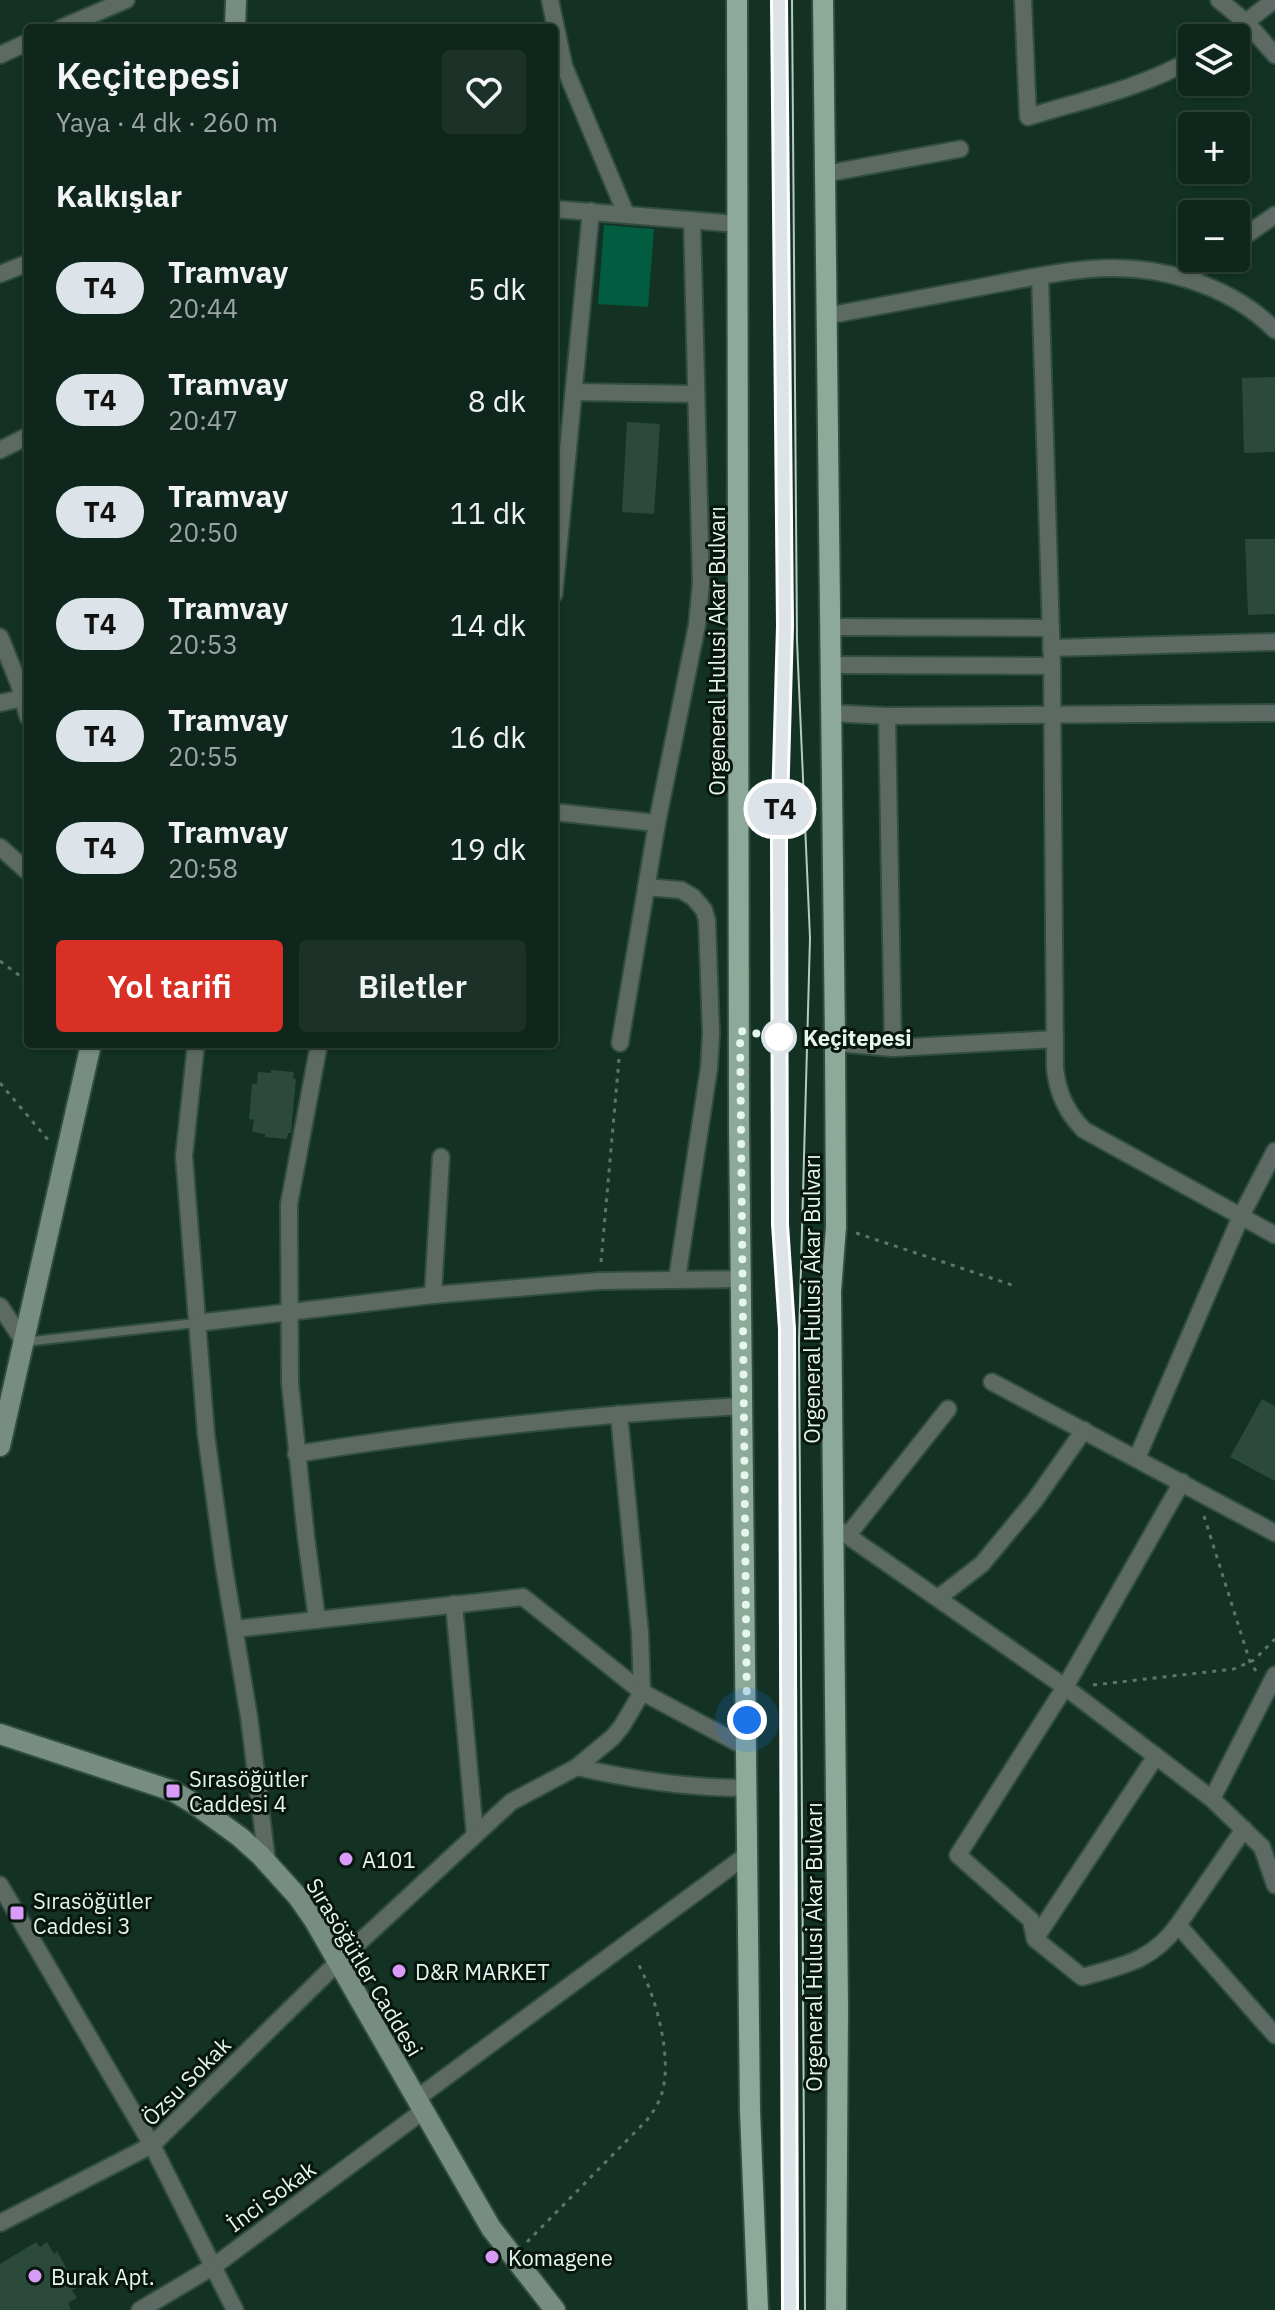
<!DOCTYPE html>
<html lang="tr">
<meta charset="utf-8">
<style>
:root{--surface:#0e261b;--page:#1c3228;--text:#f1f3f6;--muted:#9ba5a3;--line:#2e433a;--accent:#d93025}
body{margin:0;font-family:"IBM Plex Sans",sans-serif;background:var(--page);color:var(--text);height:100vh;display:flex;flex-direction:column;font-size:30px;white-space:nowrap}
*{box-sizing:border-box;margin:0}
p{font-size:26px;color:var(--muted)}
.icon{flex:none;width:44px;height:44px;fill:none;stroke:currentColor;stroke-width:2;stroke-linecap:round;stroke-linejoin:round}
.map{position:relative;flex:1;overflow:hidden}
.side{position:absolute;left:24px;top:24px;width:534px;height:1024px;display:flex;flex-direction:column;background:var(--surface);border-radius:8px;box-shadow:0 2px 6px #0004,0 0 0 2px var(--line)}
.side>*{flex:none}
.badge{padding:0 16px;border-radius:26px;font-size:28px;line-height:52px}
.fabs{position:absolute;left:1178px;top:24px;display:grid;gap:16px}
.fabs a{display:grid;place-items:center;width:72px;height:72px;border-radius:8px;background:var(--surface);box-shadow:0 2px 6px #0004,0 0 0 2px var(--line);font-size:40px}
.you{position:absolute;width:40px;height:40px;margin:-20px;border:6px solid #fff;border-radius:50%;background:#1a73e8;box-shadow:0 0 0 12px #1a73e833}
.map>.badge{position:absolute;translate:-50% -50%;box-shadow:0 0 0 4px #fff}
h2{padding:0 32px;font-size:30px;line-height:72px}
.round{display:grid;place-items:center;flex:none;width:84px;height:84px;border-radius:8px;background:var(--page)}
.head{display:flex;align-items:center;justify-content:space-between;height:136px;padding:0 32px}
h1{font-size:38px;font-weight:600;line-height:60px}
.cta{display:flex;gap:16px;margin-top:auto;padding:16px 32px}
.cta a{flex:1;height:92px;border-radius:8px;background:var(--accent);color:#fff;font-size:32px;font-weight:600;line-height:92px;text-align:center}
.cta a+a{background:var(--page);color:var(--text)}
ul{padding:0;list-style:none}
li{display:flex;align-items:center;gap:24px;height:112px;padding:0 32px}
li div{flex:1}
li b{display:block;font-size:30px}
li em{font-style:normal}
li .badge{min-width:88px;font-weight:700;text-align:center}
.map>svg:first-child{display:block}
.green{fill:#025d40}
.building{fill:#2b4a3c}
.lines{fill:none;stroke-linecap:round;stroke-linejoin:round}
.lane-casing{stroke:#304d40;stroke-width:12}
.street-casing{stroke:#304d40;stroke-width:20}
.secondary-casing{stroke:#304d40;stroke-width:24}
.primary-casing{stroke:#304d40;stroke-width:24}
.path{stroke:#5c766a;stroke-width:3;stroke-dasharray:4 6;stroke-linecap:butt}
.lane{stroke:#5c6a63;stroke-width:8}
.street{stroke:#5c6a63;stroke-width:16}
.secondary{stroke:#778d82;stroke-width:20}
.primary{stroke:#8ca99a;stroke-width:20}
.tram{stroke:#b5cac0;stroke-width:2}
.line-casing{stroke:#fff;stroke-width:18}
.line{stroke:#dce3e9;stroke-width:12}
.walk{stroke:#e4f6ed;stroke-width:8;stroke-dasharray:0 14.4}
.stop-dot{fill:#fff;stroke:#dce3e9;stroke-width:4}
.poi-dot{fill:#d89bf8;stroke:#091610;stroke-width:3}
.labels{text-anchor:middle;dominant-baseline:central;stroke-width:6;stroke-linejoin:round;paint-order:stroke}
.street-label{font-size:22px;fill:#e4f6ed;stroke:#091610}
.stop-label{font-size:22px;font-weight:bold;fill:#e4f6ed;stroke:#091610;text-anchor:start}
.poi-label{font-size:22px;fill:#e4f6ed;stroke:#091610;text-anchor:start}
</style>
<div class="map">
<svg width="1275" height="2310" viewBox="0 0 1275 2310">
<rect width="100%" height="100%" fill="#133224"/>
<!-- green -->
<polygon class="green" points="604,225 654,229 648,307 598,304"/>
<!-- building -->
<g class="building">
<polygon points="1275,377 1275,452 1244,453 1242,378"/>
<polygon points="627,422 660,424 654,514 622,512"/>
<polygon points="1245,539 1275,539 1275,614 1248,615"/>
<polygon points="271,1070 294,1072 293,1078 296,1079 291,1133 288,1133 287,1139 265,1137 265,1134 252,1132 254,1120 249,1119 252,1084 257,1084 258,1072 271,1073"/>
<polygon points="1262,1399 1275,1406 1275,1481 1230,1457"/>
<polygon points="36,2242 40,2247 47,2242 54,2254 57,2251 77,2288 72,2290 77,2298 68,2303 71,2310 0,2310 0,2264"/>
</g>
<g class="lines">
<!-- lane casing -->
<g class="lane-casing">
<polyline id="lane" points="24,1342 196,1323"/>
</g>
<!-- street casing -->
<g class="street-casing">
<g id="street">
<polyline points="550,0 564,66 626,214"/>
<path d="M1023,0L1028,117C1083,100 1142,88 1192,59"/>
<polyline points="1219,0 1246,22 1275,55"/>
<polyline points="61,28 126,0"/>
<polyline points="1226,38 1274,0"/>
<polyline points="0,55 28,42"/>
<polyline points="824,174 960,149"/>
<polyline points="554,209 738,224"/>
<polyline points="1236,242 1275,215"/>
<polyline points="0,274 28,263"/>
<path d="M1040,276L1052,666L1055,1069C1058,1093 1066,1112 1084,1130L1275,1235"/>
<polyline points="1184,278 1213,258"/>
<path d="M826,316C877,306 929,297 981,287C1017,280 1053,272 1090,269C1154,263 1228,283 1275,330"/>
<polyline points="574,392 695,394"/>
<polyline points="0,450 28,436"/>
<polyline points="554,594 591,211"/>
<polyline points="829,627 1051,628"/>
<polyline points="0,637 19,684 28,717"/>
<polyline points="1051,648 1275,642"/>
<polyline points="830,665 1052,666"/>
<polyline points="0,703 23,698"/>
<polyline points="830,713 887,716 1275,713"/>
<polyline points="887,716 893,1048"/>
<polyline points="554,812 657,823"/>
<polyline points="0,847 28,872"/>
<polyline points="646,887 681,890 693,897 704,910 707,920 711,1033 709,1068 677,1279"/>
<polyline points="620,1043 657,823 697,625 701,583 692,220"/>
<polyline points="835,1043 893,1048 1055,1039"/>
<polyline points="196,1044 184,1156 206,1434 224,1567 249,1717 267,1862"/>
<polyline points="433,1295 441,1157"/>
<polyline points="0,1306 24,1342"/>
<polyline points="197,1323 433,1295 600,1281 742,1279"/>
<polyline points="992,1382 1275,1533"/>
<path d="M296,1454C445,1430 593,1414 743,1406"/>
<polyline points="1137,1458 1241,1216 1275,1151"/>
<polyline points="835,1527 1065,1687 1212,1799 1262,1847 1275,1885"/>
<polyline points="848,1535 948,1409"/>
<polyline points="938,1598 982,1564 1035,1500 1084,1430"/>
<polyline points="454,1604 475,1835"/>
<polyline points="317,1620 306,1537 290,1383 289,1204 319,1044"/>
<polyline points="235,1629 523,1597 642,1692 747,1748"/>
<path d="M577,1767C633,1780 689,1788 747,1788"/>
<polyline points="1212,1799 1275,1675"/>
<polyline points="1244,1829 1178,1925 1275,2035"/>
<polyline points="0,1885 152,2145 235,2310"/>
<path d="M1178,1925C1152,1961 1122,1966 1082,1977L1035,1939L1031,1920L958,1855L1065,1687L1182,1482"/>
<polyline points="1035,1939 1156,1756"/>
<polyline points="416,2099 748,1854"/>
<polyline points="0,2223 152,2145 338,1962 511,1802 577,1767 613,1737 622,1726 642,1692 640,1633 619,1414"/>
<polyline points="140,2310 214,2266 423,2111"/>
</g>
</g>
<!-- secondary casing -->
<g class="secondary-casing">
<g id="secondary">
<polyline points="235,28 236,0"/>
<polyline points="0,1446 91,1044"/>
<polyline points="0,1734 173,1791 196,1805 240,1837 260,1855 298,1897 314,1920 491,2228 555,2310"/>
</g>
</g>
<!-- primary casing -->
<g class="primary-casing">
<g id="primary">
<polyline points="737,0 739,1124 750,2111 758,2310"/>
<polyline points="823,0 835,1043 836,1227 831,1291 838,2008 836,2310"/>
</g>
</g>
<!-- path -->
<g class="path">
<polyline points="0,961 28,982"/>
<polyline points="0,1083 49,1141"/>
<polyline points="856,1233 1012,1285"/>
<polyline points="601,1262 619,1059"/>
<polyline points="1204,1516 1250,1662 1256,1671"/>
<polyline points="1093,1685 1234,1669 1254,1660 1275,1639"/>
<path d="M527,2242L647,2120C653,2112 659,2103 662,2093C673,2057 655,1992 636,1960"/>
</g>
<!-- lane -->
<use href="#lane" class="lane"/>
<!-- street -->
<use href="#street" class="street"/>
<!-- secondary -->
<use href="#secondary" class="secondary"/>
<!-- primary -->
<use href="#primary" class="primary"/>
<!-- tram -->
<g class="tram">
<polyline points="779,0 785,626 779,841 780,1224 787,1329 790,2310"/>
<polyline points="792,0 797,641 810,938 799,1340 805,2310"/>
</g>
</g>
<g class="lines">
<!-- line casing -->
<g class="line-casing">
<polyline id="line" points="779,0 785,626 779,841 780,1224 787,1329 790,2310"/>
</g>
<!-- line -->
<use href="#line" class="line"/>
<!-- walk -->
<polyline class="walk" points="747,1720 740,1031 779,1037"/>
</g>
<!-- markers -->
<circle class="stop-dot" cx="779" cy="1037" r="16"/>
<g class="poi-dot">
<rect x="165" y="1783" width="16" height="16" rx="4"/>
<circle cx="346" cy="1859" r="8"/>
<rect x="9" y="1905" width="16" height="16" rx="4"/>
<circle cx="399" cy="1971" r="8"/>
<circle cx="492" cy="2257" r="8"/>
<circle cx="35" cy="2276" r="8"/>
</g>
<g class="labels">
<!-- street labels -->
<g class="street-label">
<text transform="translate(716 651) rotate(-90)">Orgeneral Hulusi Akar Bulvarı</text>
<text transform="translate(811 1299) rotate(-90)">Orgeneral Hulusi Akar Bulvarı</text>
<text transform="translate(813 1947) rotate(-90)">Orgeneral Hulusi Akar Bulvarı</text>
<text transform="translate(365 1967) rotate(59)">Sırasöğütler Caddesi</text>
<text transform="translate(186 2081) rotate(-45)">Özsu Sokak</text>
<text transform="translate(271 2196) rotate(-36)">İnci Sokak</text>
</g>
<!-- stop labels -->
<g class="stop-label">
<text x="803" y="1037">Keçitepesi</text>
</g>
<!-- poi labels -->
<g class="poi-label">
<text x="189" y="1778">Sırasöğütler<tspan x="189" dy="25">Caddesi 4</tspan></text>
<text x="362" y="1859">A101</text>
<text x="33" y="1900">Sırasöğütler<tspan x="33" dy="25">Caddesi 3</tspan></text>
<text x="415" y="1971">D&amp;R MARKET</text>
<text x="508" y="2257">Komagene</text>
<text x="51" y="2276">Burak Apt.</text>
</g>
</g>
</svg>
<div class="fabs">
<a><svg class="icon" aria-label="layers" viewBox="0 0 24 24"><path d="M12 4l9 5-9 5-9-5zM3 14l9 5 9-5"/></svg></a>
<a>+</a>
<a>−</a>
</div>
<div class="you" style="left:747px;top:1720px"></div>
<b class="badge" style="left:780px;top:809px;background:#dce3e9;color:#111">T4</b>
<section class="side">
<div class="head"><div><h1>Keçitepesi</h1><p>Yaya · 4 dk · 260 m</p></div><a class="round"><svg class="icon" aria-label="heart" viewBox="0 0 24 24"><path d="M12 20l-8-8c-3-5 5-10 8-4 3-6 11-1 8 4z"/></svg></a></div>
<h2>Kalkışlar</h2>
<ul>
<li><span class="badge" style="background:#dce3e9;color:#111">T4</span><div><b>Tramvay</b><p>20:44</p></div><em>5 dk</em></li>
<li><span class="badge" style="background:#dce3e9;color:#111">T4</span><div><b>Tramvay</b><p>20:47</p></div><em>8 dk</em></li>
<li><span class="badge" style="background:#dce3e9;color:#111">T4</span><div><b>Tramvay</b><p>20:50</p></div><em>11 dk</em></li>
<li><span class="badge" style="background:#dce3e9;color:#111">T4</span><div><b>Tramvay</b><p>20:53</p></div><em>14 dk</em></li>
<li><span class="badge" style="background:#dce3e9;color:#111">T4</span><div><b>Tramvay</b><p>20:55</p></div><em>16 dk</em></li>
<li><span class="badge" style="background:#dce3e9;color:#111">T4</span><div><b>Tramvay</b><p>20:58</p></div><em>19 dk</em></li>
</ul>
<div class="cta"><a>Yol tarifi</a><a>Biletler</a></div>
</section>
</div>
